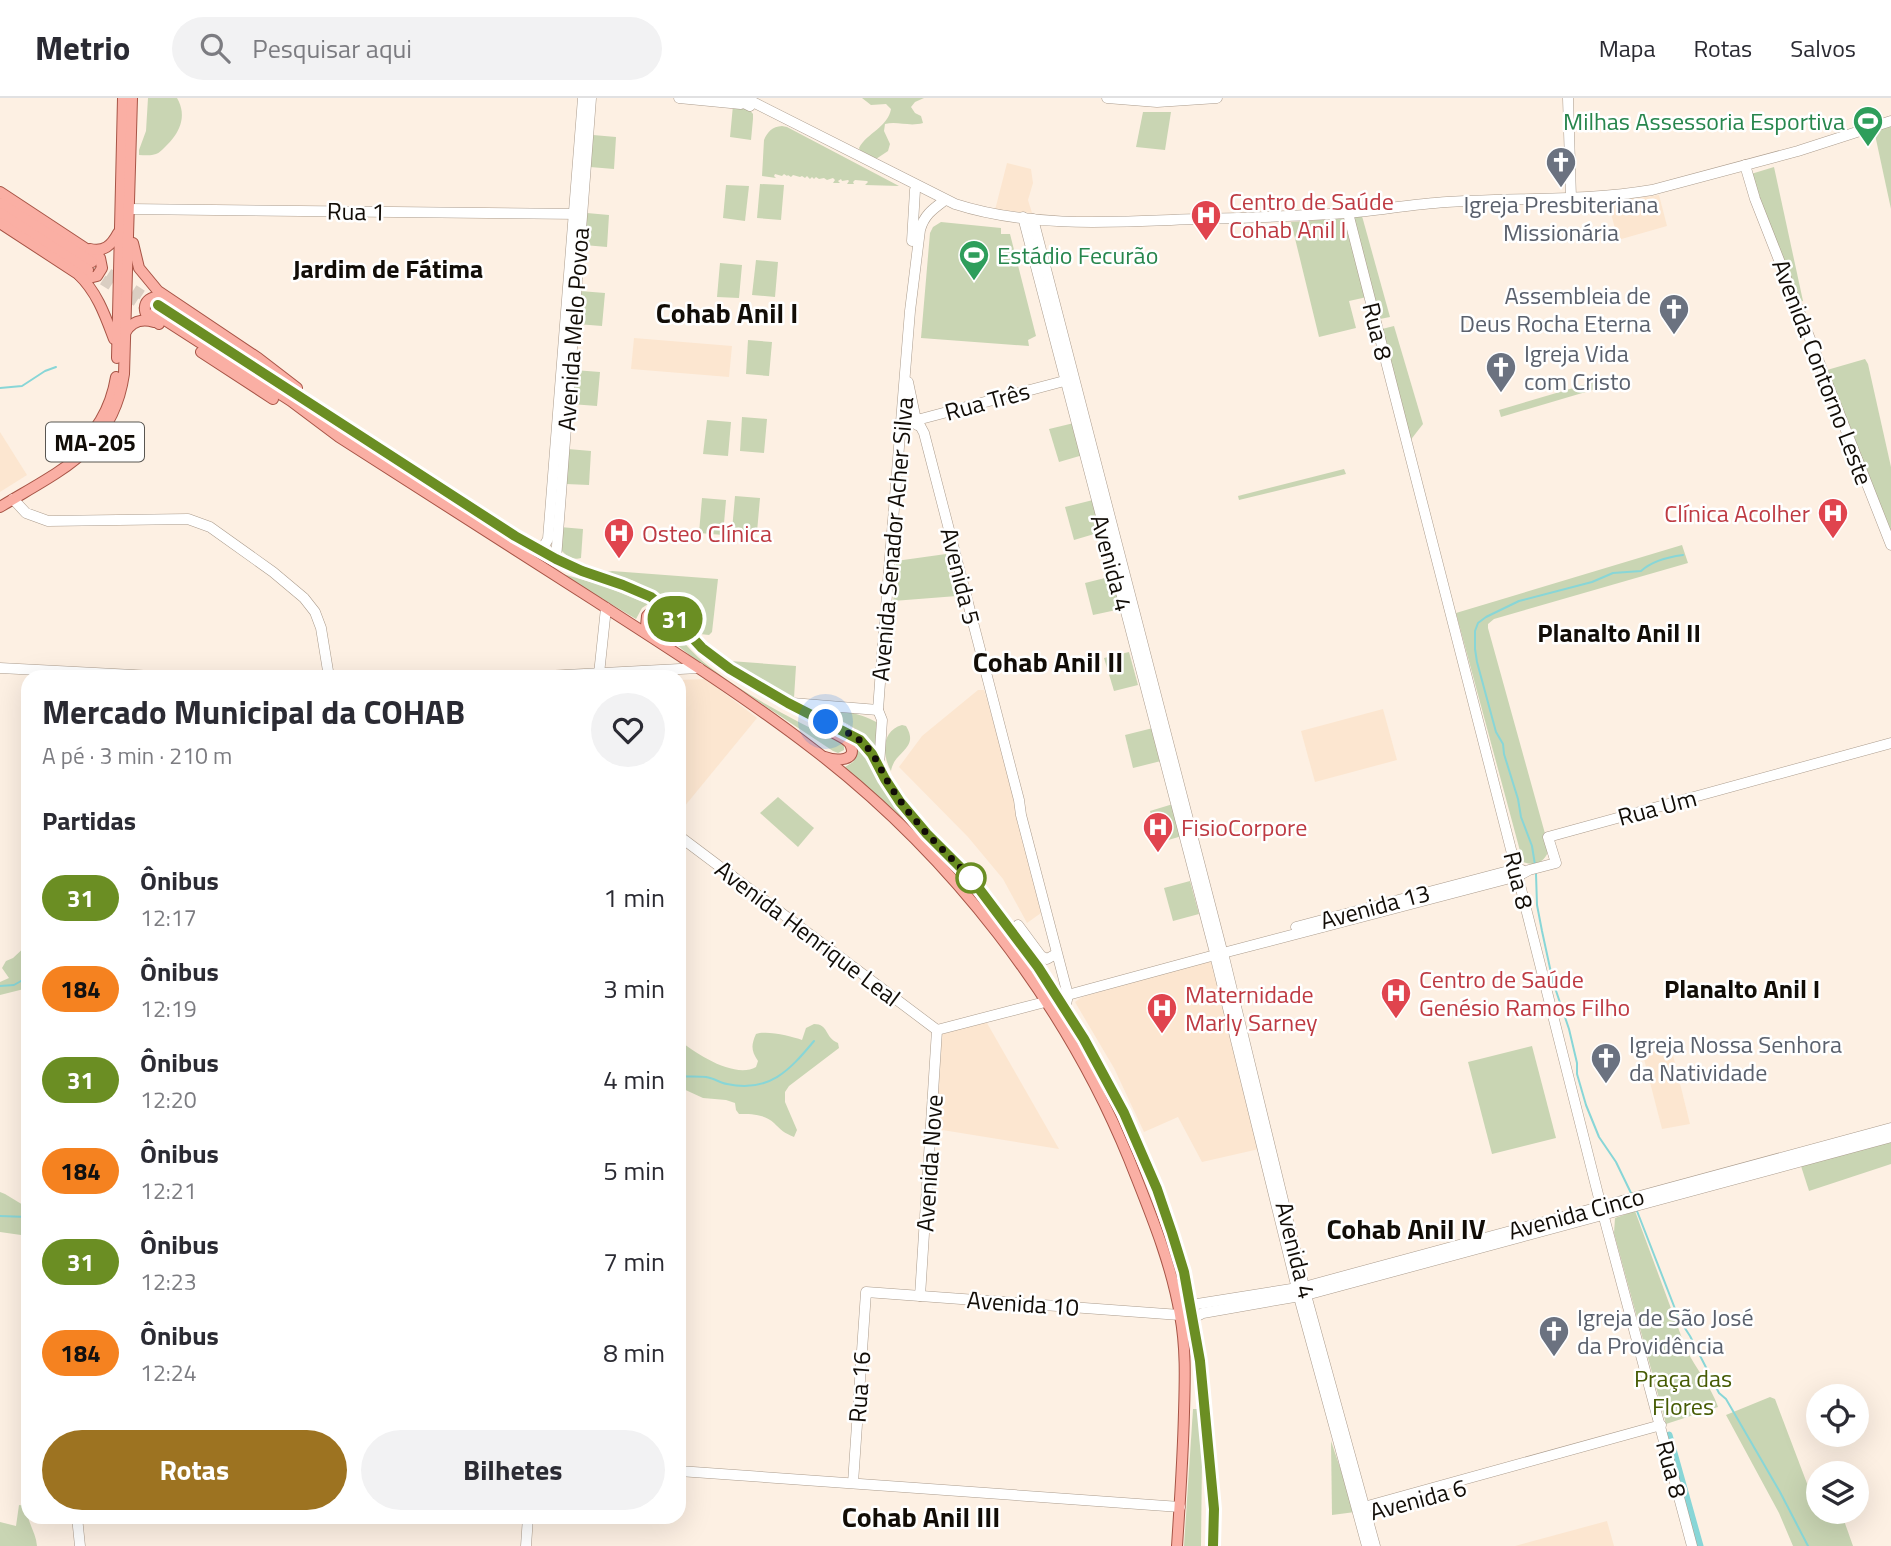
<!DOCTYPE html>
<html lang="pt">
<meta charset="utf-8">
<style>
:root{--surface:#fff;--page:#f2f2f3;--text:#2b2b33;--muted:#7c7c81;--line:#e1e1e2;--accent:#9d7321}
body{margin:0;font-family:"Titillium Web",sans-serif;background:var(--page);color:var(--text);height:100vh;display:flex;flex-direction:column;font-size:26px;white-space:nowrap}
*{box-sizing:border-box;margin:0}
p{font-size:23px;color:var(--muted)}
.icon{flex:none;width:38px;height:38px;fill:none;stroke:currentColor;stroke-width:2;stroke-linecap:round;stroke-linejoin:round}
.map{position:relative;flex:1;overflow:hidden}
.details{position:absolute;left:21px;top:572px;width:665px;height:854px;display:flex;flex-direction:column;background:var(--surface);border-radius:21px;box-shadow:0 7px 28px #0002}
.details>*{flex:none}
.badge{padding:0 14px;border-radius:23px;font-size:24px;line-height:46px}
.tools{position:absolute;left:1806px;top:1286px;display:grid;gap:14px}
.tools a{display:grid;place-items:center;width:63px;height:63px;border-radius:50%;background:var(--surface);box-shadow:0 7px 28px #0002;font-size:35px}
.you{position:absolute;width:35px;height:35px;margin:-18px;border:5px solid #fff;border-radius:50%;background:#1a73e8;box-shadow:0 0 0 10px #1a73e833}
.map>.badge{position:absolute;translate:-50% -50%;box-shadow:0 0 0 4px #fff}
h2{padding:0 21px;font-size:26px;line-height:63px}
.round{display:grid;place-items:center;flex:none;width:74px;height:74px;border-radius:37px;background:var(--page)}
.overview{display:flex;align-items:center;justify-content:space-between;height:119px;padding:0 21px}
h1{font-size:33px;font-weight:700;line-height:52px}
.cta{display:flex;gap:14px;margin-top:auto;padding:14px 21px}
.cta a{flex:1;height:80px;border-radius:42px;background:var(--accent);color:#fff;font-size:28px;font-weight:700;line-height:80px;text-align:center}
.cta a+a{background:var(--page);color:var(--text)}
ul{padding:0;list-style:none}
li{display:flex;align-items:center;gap:21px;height:91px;padding:0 21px}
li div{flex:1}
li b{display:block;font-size:26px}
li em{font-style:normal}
li .badge{min-width:77px;font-weight:700;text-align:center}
header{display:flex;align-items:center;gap:42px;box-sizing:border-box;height:98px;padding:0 35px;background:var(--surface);border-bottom:2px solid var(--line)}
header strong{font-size:33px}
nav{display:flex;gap:38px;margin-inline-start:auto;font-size:24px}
.search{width:490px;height:63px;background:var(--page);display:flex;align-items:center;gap:18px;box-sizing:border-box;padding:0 24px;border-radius:38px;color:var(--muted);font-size:26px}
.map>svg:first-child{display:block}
.built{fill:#fce6d0}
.green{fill:#c9d5b3}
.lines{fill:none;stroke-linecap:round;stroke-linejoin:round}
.stream{stroke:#88d6d7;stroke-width:2}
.canal{stroke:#88d6d7;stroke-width:7}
.primary-tunnel{stroke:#dacec2;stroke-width:10;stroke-dasharray:10 5;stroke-linecap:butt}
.secondary-casing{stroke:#ab9c8d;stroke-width:11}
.primary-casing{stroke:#a75446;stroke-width:12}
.secondary{stroke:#fff;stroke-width:10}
.primary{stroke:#faafa4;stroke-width:10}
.line-casing{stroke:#fff;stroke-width:16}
.line{stroke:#6b8e23;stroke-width:10}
.walk{stroke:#120d07;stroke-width:7;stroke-dasharray:0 12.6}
.stop-dot{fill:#fff;stroke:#6b8e23;stroke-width:3.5}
.labels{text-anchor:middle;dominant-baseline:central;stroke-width:5;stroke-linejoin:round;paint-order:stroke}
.shield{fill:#fff;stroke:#595651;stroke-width:2}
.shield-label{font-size:23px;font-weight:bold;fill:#120d07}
.leisure-label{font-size:24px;fill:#27864d;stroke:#fff;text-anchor:end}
.health-label{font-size:24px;fill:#be3a42;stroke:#fff;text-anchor:start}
.worship-label{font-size:24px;fill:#5b616d;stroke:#fff;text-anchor:start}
.street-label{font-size:24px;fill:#120d07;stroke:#fff}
.park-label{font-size:24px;fill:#465b04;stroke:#fff}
.neighbourhood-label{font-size:26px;font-weight:bold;fill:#120d07;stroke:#fff}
.quarter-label{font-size:28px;font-weight:bold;fill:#120d07;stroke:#fff}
</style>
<header>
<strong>Metrio</strong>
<div class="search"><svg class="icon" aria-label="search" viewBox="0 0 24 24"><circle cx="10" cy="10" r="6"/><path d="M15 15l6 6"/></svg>Pesquisar aqui</div>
<nav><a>Mapa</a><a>Rotas</a><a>Salvos</a></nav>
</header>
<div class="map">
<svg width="1891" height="1448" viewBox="0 0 1891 1448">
<rect width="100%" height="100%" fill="#fdf0e3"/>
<!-- built -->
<g class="built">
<polygon points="1007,65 1031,71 1033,85 1028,102 1032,115 995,112"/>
<polygon points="1659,97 1667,128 1618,142 1608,104"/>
<polygon points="634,240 732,248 729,279 631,271"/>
<polygon points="0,334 27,377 0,394"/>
<polygon points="706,581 757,620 679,715 679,582"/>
<polygon points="978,592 984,592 987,601 1005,665 1041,815 1027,825 1003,781 968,739 899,669 922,638"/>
<polygon points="1383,611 1397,662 1315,684 1301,633"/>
<polygon points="1211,862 1259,1051 1202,1064 1178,1019 1144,1034 1114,970 1075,904 1082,899"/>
<polygon points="982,923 987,925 1059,1051 936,1031 942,932"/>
<polygon points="1671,949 1690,1026 1662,1031 1643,957"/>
<polygon points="1607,1423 1614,1448 1515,1448"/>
</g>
<!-- green -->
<g class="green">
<path d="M148,0H177C188,19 179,36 165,49C162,52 159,55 156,56C151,58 144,57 139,57V52L146,33Z"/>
<path d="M862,0H924L915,4L911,9L915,15L921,18L923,25C909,29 898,23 885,26L884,33L890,46L888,53L876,61L862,57L859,50C867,35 888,29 891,11L886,6L871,7Z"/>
<polygon points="733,7 749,11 753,16 753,21 751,42 730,39"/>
<polygon points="1143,14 1171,14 1165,52 1136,49"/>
<polygon points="1891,27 1891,111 1874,32"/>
<path d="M782,28L787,29L899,88L865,87L868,84L867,83L855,82L853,84L854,86H847L849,83L848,82L842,83L841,81L838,83L840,85H833L835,82L833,80L827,82L824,80L819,81L816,79L814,81L812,79L810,81L807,78L805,80L802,78L800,79L793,77L791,79L788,77L787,78L784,76L782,78L775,76L774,78L776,80L762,78L764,42C768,33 772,29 782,28Z"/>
<polygon points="593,37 616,39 614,71 590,69"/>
<polygon points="1774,69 1803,203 1798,204 1751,76"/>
<polygon points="760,86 784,87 781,122 757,120"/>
<polygon points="726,87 749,88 745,123 723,120"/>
<polygon points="587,115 609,117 607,149 584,147"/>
<polygon points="1362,118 1390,219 1380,221 1353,119"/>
<polygon points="1347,120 1367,199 1349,203 1356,230 1319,239 1291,124"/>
<polygon points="941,124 1001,130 1001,136 1010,136 1036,238 1028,242 1029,248 921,240 930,135 933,129"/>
<polygon points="756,162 778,164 775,199 752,197"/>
<polygon points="720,165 742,167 739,200 717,199"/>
<polygon points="580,193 605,195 602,228 577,226"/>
<polygon points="1394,228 1423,326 1409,344 1382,231"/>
<polygon points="748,242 772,244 769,278 746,276"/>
<polygon points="1865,261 1868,266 1891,369 1891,439 1827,272"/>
<polygon points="574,272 600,274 597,308 571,306"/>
<polygon points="1614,278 1616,285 1501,319 1499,312"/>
<polygon points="742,319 767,321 764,355 740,353"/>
<polygon points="707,322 731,324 728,358 703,356"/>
<polygon points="1074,325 1083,357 1059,364 1049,331"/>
<polygon points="568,351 591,353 589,387 566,386"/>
<polygon points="1344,371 1346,376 1239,402 1238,398"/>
<polygon points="735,398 760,400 757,434 732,432"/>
<polygon points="702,400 726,402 723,437 699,435"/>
<polygon points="1093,402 1101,434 1074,442 1065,409"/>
<path d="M560,429L583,431L581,460C573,463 565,457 560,451Z"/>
<path d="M1682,447L1688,465L1494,521L1488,526V530L1549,750C1546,764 1536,769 1523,764L1456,515Z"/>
<polygon points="946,456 952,489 955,491 957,498 893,503 894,497 897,495 898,482 895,479 896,463"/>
<polygon points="612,473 718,481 712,534 709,537 700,536 657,496 634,483 607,474"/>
<polygon points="561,476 563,476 604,488 648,506 642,510 636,521"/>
<polygon points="1113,478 1121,511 1093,517 1085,485"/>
<path d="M656,517L662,519C677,536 692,556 711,570C751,601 795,622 839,644L844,648V652L838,655L833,653L697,563L653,528L652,519Z"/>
<polygon points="1129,554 1138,587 1114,593 1104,560"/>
<polygon points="730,563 796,568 794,600"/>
<path d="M808,610C833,612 856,612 878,625L876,650C856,626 836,620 808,610Z"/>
<path d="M902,627L906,628C920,651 894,653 891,673C882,657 881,633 902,627Z"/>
<polygon points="1153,630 1161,663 1133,670 1125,637"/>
<polygon points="860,649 868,659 904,719 903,722 845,669 853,664"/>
<polygon points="778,699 814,730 798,749 760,715"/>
<polygon points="1173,706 1182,738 1158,745 1150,713"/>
<polygon points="1190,783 1199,816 1173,823 1164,790"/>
<polygon points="28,846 28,890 0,897 0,884 9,880 2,870 6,863 13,860"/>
<path d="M814,926C829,926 824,939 838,945L839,950L789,988L785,994V1004L797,1032L794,1039C784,1035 781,1032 774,1025C765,1016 751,1016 739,1016L736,1012L735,1005L726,1002L703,1000L679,989V942C696,956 735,981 756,969L758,963C751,953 751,947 756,936C766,932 792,938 802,942L806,930Z"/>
<polygon points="1532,948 1556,1040 1492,1056 1468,964"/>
<polygon points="1891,1043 1891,1066 1809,1093 1801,1068"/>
<polygon points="0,1094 5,1096 28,1110 28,1138 0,1134"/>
<path d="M1635,1113L1686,1251C1696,1271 1711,1288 1718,1309L1666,1326L1614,1135L1615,1120Z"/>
<polygon points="1770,1299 1775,1301 1811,1396 1818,1401 1818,1414 1841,1414 1853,1448 1793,1448 1779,1415 1726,1317"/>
<polygon points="1193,1311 1199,1311 1202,1362 1201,1448 1184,1448"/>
<polygon points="1331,1343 1355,1414 1332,1417"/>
<path d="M19,1407L26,1408C26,1422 36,1434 37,1448H0V1424L16,1428Z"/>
</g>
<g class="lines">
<!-- stream -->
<g class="stream">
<polyline points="0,290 22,288 45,273 56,269"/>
<path d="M1535,767L1532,748L1521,719L1518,701L1504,656L1503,646L1496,634L1477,564L1475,551V533L1478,525L1486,519L1519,503L1592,484L1613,475L1641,473C1652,463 1668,459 1683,457"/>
<polyline points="1536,776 1537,807 1542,833 1553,884 1569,931 1577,965 1577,976 1586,1007 1599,1039 1616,1064 1631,1095"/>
<polyline points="0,888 14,887 28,879"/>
<path d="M679,978C688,979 697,978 706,979C714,980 720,985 727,986C769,995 789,973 814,943"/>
<polyline points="1637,1113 1679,1221 1690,1238 1719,1295 1726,1301 1780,1394 1808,1448"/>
<polyline points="0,1118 28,1119"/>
</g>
<!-- canal -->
<polyline class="canal" points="1669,1337 1700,1448"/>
<!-- primary-tunnel -->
<g class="primary-tunnel">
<polyline points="96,167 156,206"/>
<polyline points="90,174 150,212"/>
</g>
<!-- secondary casing -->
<g class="secondary-casing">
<g id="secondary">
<polyline points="679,0 741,6"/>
<polyline points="734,0 750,8"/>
<path d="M745,0L955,106C1023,128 1100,125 1171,122C1229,120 1287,119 1346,115C1376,113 1405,107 1435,105C1508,99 1581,104 1652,92L1798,53L1891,23"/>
<polyline points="1107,0 1157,4 1217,0"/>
<polyline points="1568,0 1571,100"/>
<polyline points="1745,67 1755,101 1891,447"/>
<polyline points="129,111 580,116"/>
<polyline points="1348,115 1516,771 1601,1108 1692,1448"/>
<polyline points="1023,119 1214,851"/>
<polyline points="1033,121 1221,849"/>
<polyline points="912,143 915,92 917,88"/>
<polyline points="908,284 917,327"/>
<polyline points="917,322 924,335 1019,702 1021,717 1068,897 1065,911"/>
<polyline points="901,329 917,322 1068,282"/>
<polyline points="13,401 26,415 48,423 188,421 210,429 273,474 304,500 315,514 321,530 329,579"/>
<polyline points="537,451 544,448 548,441 583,0"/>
<polyline points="556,461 591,0"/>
<polyline points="0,570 172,579"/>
<polyline points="599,576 606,510"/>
<polyline points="527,579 699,570"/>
<polyline points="792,605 878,612"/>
<path d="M879,668L882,622L878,612L881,571L910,213L920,132C924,117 933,111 945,102"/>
<polyline points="679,738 937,932"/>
<polyline points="1018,827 1041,858 1047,861 1056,856"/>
<polyline points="1296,829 1516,771 1522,772"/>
<polyline points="1223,855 1518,778 1529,772 1556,765 1548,739 1891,645"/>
<polyline points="1223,855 1306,1197 1375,1448"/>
<polyline points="1215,857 1299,1199 1367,1448"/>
<polyline points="1064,898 1215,857"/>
<polyline points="937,932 1045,904"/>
<polyline points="920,1198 937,932"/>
<polyline points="1194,1223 1197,1218 1203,1215 1306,1197 1891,1039"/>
<polyline points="679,1373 1180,1409"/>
<polyline points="853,1385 866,1194 1180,1217 1191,1207 1304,1189 1891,1030"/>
<polyline points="1361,1414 1364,1409 1661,1327"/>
<polyline points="77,1419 80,1448"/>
<polyline points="526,1448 528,1419"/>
</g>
</g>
<!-- primary casing -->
<g class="primary-casing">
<g id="primary">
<polyline points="0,94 100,160 102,170 97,178 89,180 79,177"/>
<polyline points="0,105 92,164"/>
<polyline points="0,115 88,172"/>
<path d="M0,125L78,176C97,194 105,217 114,241"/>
<polyline points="133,145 139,170 158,193 258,260 297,290"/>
<path d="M90,151C104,154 111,148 118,135"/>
<polyline points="158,207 515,437 556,461 651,499 668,513 702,550 730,571 788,605 852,636 863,645 875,660 885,681 900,704 927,736 971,780 1038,869 1084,941 1124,1015 1157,1091 1184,1174 1200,1263 1214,1411 1213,1448"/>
<path d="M154,215L291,303L339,339C425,394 511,449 597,504C670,551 744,598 813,651C949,755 1064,902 1129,1061C1149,1112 1171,1163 1180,1217C1186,1249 1185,1281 1184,1314C1183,1359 1180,1403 1177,1448"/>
<path d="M159,226L146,216C141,203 153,196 165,200"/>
<path d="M125,235C131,224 141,220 154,224"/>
<polyline points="201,254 273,301"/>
<polyline points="117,260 123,0"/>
<path d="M70,356C95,338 111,310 116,279"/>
<path d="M0,409C59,373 113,352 124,276L132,0"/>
<path d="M655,538L646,528L647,518C654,510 662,512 670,519"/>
<path d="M825,659C835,663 859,664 850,646C847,641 839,638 834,635"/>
</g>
</g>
<!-- secondary -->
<use href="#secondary" class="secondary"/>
<!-- primary -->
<use href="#primary" class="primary"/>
</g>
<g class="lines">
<!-- line casing -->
<g class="line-casing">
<polyline id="line" points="158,207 515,438 556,461 582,473 623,487 651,499 668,513 702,550 730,571 788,605 860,642 872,656 885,681 900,704 927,736 971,780 1038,869 1084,941 1124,1015 1157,1091 1172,1135 1184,1174 1200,1263 1214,1411 1213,1448"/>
</g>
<!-- line -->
<use href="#line" class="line"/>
<!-- walk -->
<polyline class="walk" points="826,624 856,639 867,649 875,660 890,688 906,711 927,736 971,780"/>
</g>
<!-- icons -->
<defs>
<g id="stadium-pin" transform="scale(1.575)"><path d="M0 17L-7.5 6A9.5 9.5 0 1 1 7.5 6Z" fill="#2e9e5b" stroke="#fff"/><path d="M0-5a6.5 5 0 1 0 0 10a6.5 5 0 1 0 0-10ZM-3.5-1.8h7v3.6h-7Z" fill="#fff"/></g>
<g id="church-pin" transform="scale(1.575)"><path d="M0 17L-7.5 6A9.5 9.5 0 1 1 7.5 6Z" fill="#6b7280" stroke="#fff"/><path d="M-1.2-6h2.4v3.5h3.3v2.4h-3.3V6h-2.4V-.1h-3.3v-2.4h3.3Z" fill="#fff"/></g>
<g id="hospital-pin" transform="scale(1.575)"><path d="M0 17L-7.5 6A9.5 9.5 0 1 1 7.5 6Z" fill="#e0444e" stroke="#fff"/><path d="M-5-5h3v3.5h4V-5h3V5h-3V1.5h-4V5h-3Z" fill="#fff"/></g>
</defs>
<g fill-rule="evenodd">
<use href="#stadium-pin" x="1868" y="23"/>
<use href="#church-pin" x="1561" y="64"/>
<use href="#hospital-pin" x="1206" y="117"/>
<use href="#stadium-pin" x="974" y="157"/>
<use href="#church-pin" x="1674" y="211"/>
<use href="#church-pin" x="1501" y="269"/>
<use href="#hospital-pin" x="1833" y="415"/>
<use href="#hospital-pin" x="619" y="435"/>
<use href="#hospital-pin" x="1158" y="729"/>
<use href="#hospital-pin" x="1396" y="895"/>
<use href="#hospital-pin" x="1162" y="910"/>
<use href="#church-pin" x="1606" y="960"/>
<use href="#church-pin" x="1554" y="1233"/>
</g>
<!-- markers -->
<circle class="stop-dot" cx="971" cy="780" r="14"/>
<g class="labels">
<!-- shield labels -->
<rect class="shield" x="46" y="324.5" width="98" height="39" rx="5"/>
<g class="shield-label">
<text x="95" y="344">MA-205</text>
</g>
<!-- leisure labels -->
<g class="leisure-label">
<text x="1845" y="23">Milhas Assessoria Esportiva</text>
<text x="997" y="157" text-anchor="start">Estádio Fecurão</text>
</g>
<!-- health labels -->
<g class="health-label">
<text x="1229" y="103">Centro de Saúde<tspan x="1229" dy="28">Cohab Anil I</tspan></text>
<text x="1810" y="415" text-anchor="end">Clínica Acolher</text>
<text x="642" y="435">Osteo Clínica</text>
<text x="1181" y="729">FisioCorpore</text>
<text x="1419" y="881">Centro de Saúde<tspan x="1419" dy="28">Genésio Ramos Filho</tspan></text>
<text x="1185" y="896">Maternidade<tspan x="1185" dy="28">Marly Sarney</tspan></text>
</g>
<!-- worship labels -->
<g class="worship-label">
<text x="1561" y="106" text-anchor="middle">Igreja Presbiteriana<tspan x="1561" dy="28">Missionária</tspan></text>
<text x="1651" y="197" text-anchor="end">Assembleia de<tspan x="1651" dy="28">Deus Rocha Eterna</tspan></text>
<text x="1524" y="255">Igreja Vida<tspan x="1524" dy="28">com Cristo</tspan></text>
<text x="1629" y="946">Igreja Nossa Senhora<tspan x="1629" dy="28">da Natividade</tspan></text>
<text x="1577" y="1219">Igreja de São José<tspan x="1577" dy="28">da Providência</tspan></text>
</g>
<!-- street labels -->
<g class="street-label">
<text transform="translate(356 113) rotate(1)">Rua 1</text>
<text transform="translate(573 231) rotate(-86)">Avenida Melo Povoa</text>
<text transform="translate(1378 233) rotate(76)">Rua 8</text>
<text transform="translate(1823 274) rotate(69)">Avenida Contorno Leste</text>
<text transform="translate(987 303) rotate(-15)">Rua Três</text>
<text transform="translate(892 441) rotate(-85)">Avenida Senador Acher Silva</text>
<text transform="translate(1112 465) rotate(75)">Avenida 4</text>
<text transform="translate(961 478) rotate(76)">Avenida 5</text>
<text transform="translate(1657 709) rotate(-15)">Rua Um</text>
<text transform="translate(1519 782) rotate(76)">Rua 8</text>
<text transform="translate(1375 808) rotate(-15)">Avenida 13</text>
<text transform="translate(808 835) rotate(37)">Avenida Henrique Leal</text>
<text transform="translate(929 1065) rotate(-86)">Avenida Nove</text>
<text transform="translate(1576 1115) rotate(-15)">Avenida Cinco</text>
<text transform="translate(1296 1152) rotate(76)">Avenida 4</text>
<text transform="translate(1023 1205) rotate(4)">Avenida 10</text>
<text transform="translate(859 1289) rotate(-86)">Rua 16</text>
<text transform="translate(1672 1371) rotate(75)">Rua 8</text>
<text transform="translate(1418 1401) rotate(-15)">Avenida 6</text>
</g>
<!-- park labels -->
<g class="park-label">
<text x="1683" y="1280">Praça das<tspan x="1683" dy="28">Flores</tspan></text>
</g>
<!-- neighbourhood labels -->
<g class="neighbourhood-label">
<text x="388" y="170">Jardim de Fátima</text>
<text x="1619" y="534">Planalto Anil II</text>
<text x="1742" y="890">Planalto Anil I</text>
</g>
<!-- quarter labels -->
<g class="quarter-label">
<text x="727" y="214">Cohab Anil I</text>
<text x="1048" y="563">Cohab Anil II</text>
<text x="1406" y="1130">Cohab Anil IV</text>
<text x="921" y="1418">Cohab Anil III</text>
</g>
</g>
</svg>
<div class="tools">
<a><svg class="icon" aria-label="locate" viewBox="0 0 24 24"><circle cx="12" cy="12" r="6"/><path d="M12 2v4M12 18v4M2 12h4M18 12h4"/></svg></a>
<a><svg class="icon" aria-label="layers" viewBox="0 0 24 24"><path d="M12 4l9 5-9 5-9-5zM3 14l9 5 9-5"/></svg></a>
</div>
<div class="you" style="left:826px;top:624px"></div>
<b class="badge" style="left:675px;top:521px;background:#6b8e23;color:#fff">31</b>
<section class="details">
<div class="overview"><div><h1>Mercado Municipal da COHAB</h1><p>A pé · 3 min · 210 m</p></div><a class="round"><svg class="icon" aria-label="heart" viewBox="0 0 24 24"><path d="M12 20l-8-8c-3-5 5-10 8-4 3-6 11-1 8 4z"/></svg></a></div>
<h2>Partidas</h2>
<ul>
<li><span class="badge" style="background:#6b8e23;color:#fff">31</span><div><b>Ônibus</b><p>12:17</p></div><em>1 min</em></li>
<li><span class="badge" style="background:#f58220;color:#111">184</span><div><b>Ônibus</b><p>12:19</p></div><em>3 min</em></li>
<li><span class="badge" style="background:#6b8e23;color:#fff">31</span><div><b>Ônibus</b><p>12:20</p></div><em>4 min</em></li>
<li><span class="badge" style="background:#f58220;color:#111">184</span><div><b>Ônibus</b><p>12:21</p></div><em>5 min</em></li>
<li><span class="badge" style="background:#6b8e23;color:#fff">31</span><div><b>Ônibus</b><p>12:23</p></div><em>7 min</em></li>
<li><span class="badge" style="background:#f58220;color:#111">184</span><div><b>Ônibus</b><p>12:24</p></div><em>8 min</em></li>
</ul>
<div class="cta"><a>Rotas</a><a>Bilhetes</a></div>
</section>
</div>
